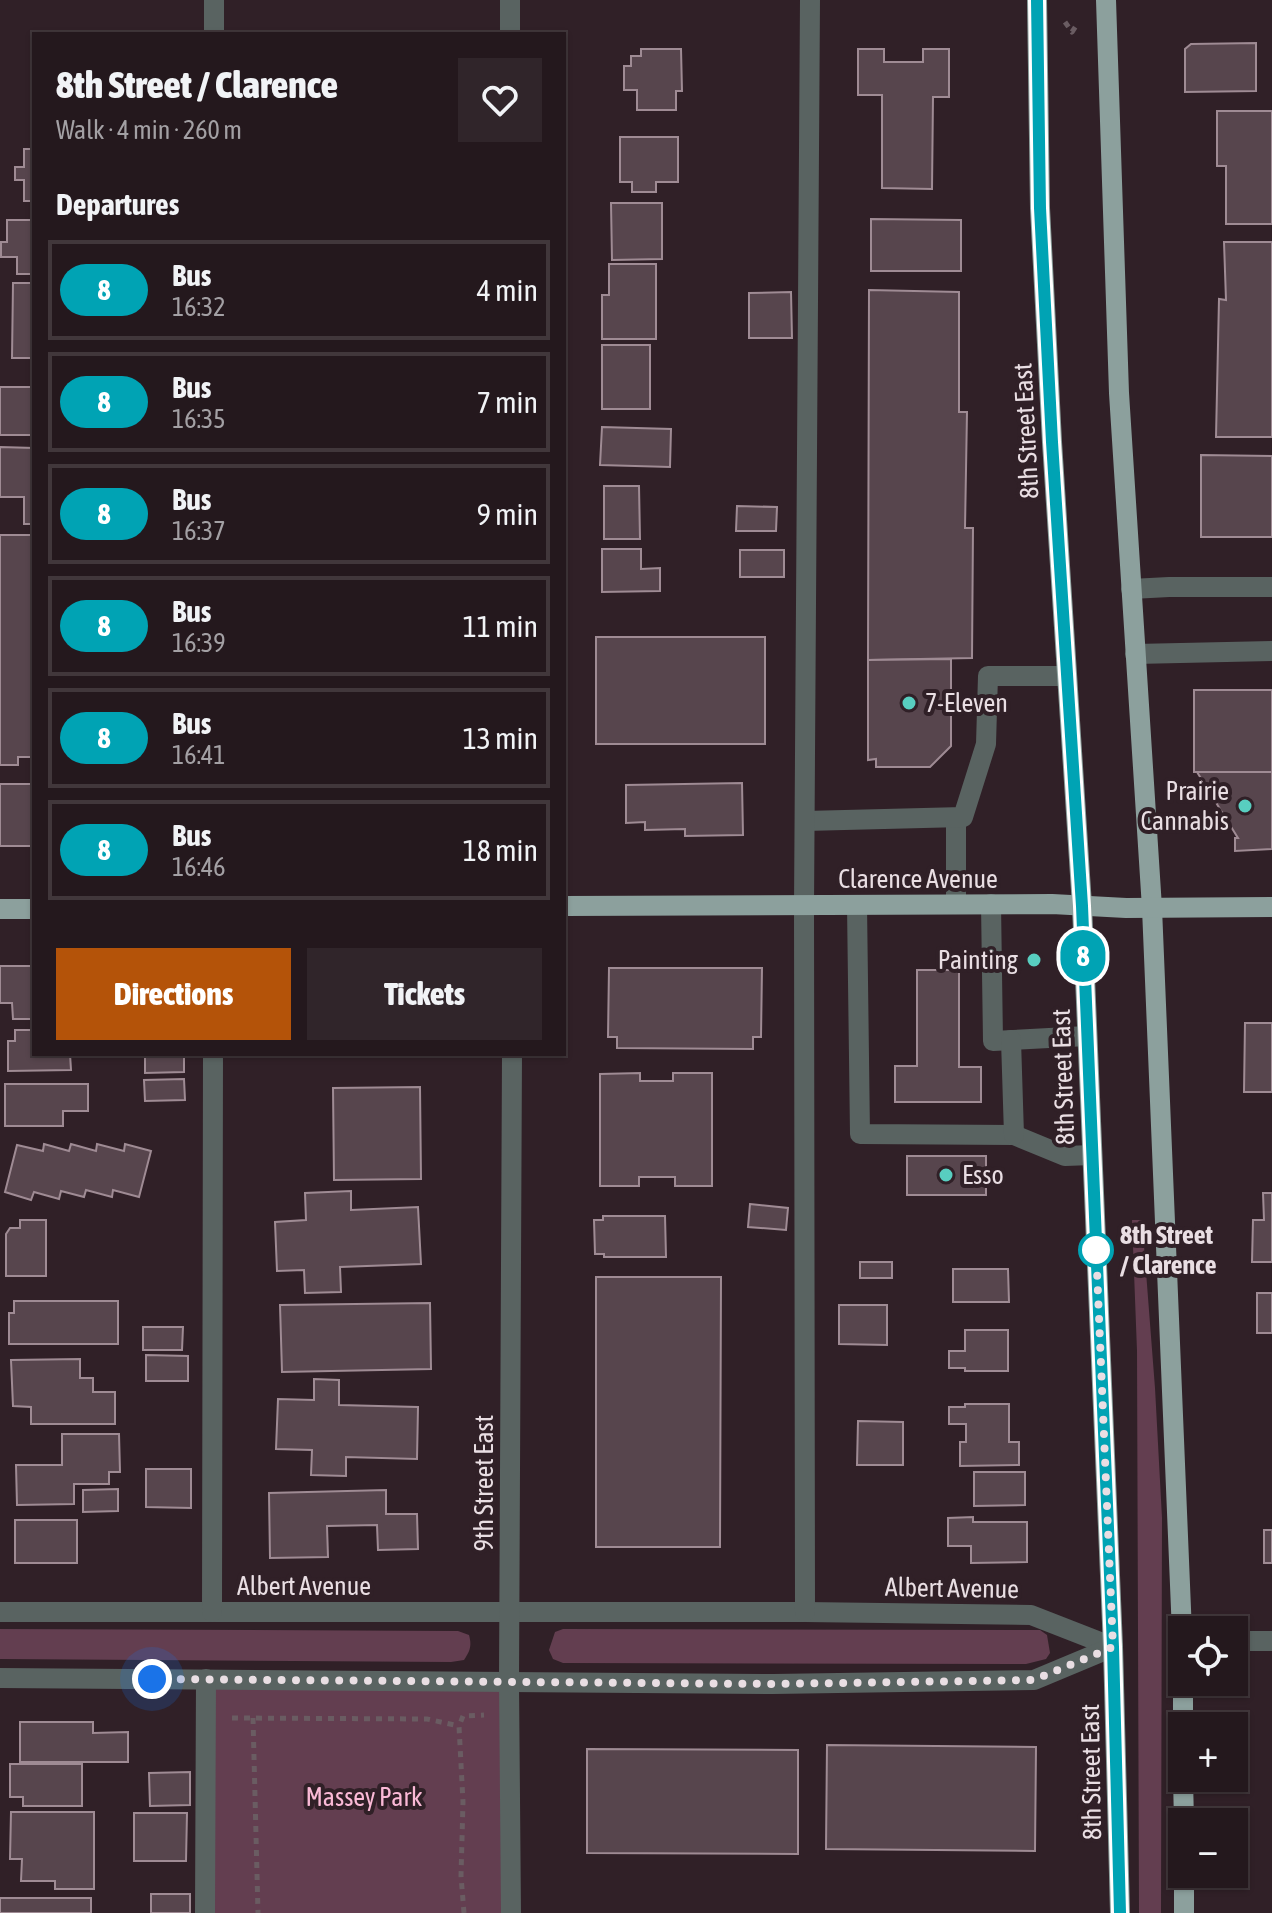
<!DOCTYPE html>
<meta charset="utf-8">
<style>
:root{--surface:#24181d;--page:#30252a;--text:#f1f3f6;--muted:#a3a0a4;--line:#41373b;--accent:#b45309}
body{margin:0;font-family:"Asap Condensed",sans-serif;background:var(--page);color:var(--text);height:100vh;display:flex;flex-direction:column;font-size:30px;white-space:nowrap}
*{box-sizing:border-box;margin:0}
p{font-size:26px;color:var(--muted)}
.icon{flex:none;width:44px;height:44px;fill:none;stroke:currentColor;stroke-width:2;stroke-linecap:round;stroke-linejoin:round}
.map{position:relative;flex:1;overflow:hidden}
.panel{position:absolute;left:32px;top:32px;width:534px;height:1024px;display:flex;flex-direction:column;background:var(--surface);border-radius:0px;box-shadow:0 2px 6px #0004,0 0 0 2px var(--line)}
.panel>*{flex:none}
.badge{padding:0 16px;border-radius:26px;font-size:28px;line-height:52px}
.fabs{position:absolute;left:1168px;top:1616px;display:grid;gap:16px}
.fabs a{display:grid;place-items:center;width:80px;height:80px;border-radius:0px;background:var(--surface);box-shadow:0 2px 6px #0004,0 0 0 2px var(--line);font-size:40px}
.you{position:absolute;width:40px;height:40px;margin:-20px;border:6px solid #fff;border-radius:50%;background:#1a73e8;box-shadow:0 0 0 12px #1a73e833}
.map>.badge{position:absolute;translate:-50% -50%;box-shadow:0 0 0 4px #fff}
h2{padding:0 24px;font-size:30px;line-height:72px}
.round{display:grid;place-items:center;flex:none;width:84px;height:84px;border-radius:0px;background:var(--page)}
.overview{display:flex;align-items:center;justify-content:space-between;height:136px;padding:0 24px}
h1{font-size:38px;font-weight:800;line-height:60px}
.action{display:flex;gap:16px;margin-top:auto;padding:16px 24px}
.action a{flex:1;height:92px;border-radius:0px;background:var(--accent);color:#fff;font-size:32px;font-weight:800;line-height:92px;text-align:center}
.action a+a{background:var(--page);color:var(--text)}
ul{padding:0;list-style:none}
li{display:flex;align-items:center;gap:24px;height:100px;margin:0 16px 12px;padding:0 8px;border:4px solid var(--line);border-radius:0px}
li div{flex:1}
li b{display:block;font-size:30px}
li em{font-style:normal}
li .badge{min-width:88px;font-weight:700;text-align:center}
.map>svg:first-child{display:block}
.green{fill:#633e50}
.building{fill:#57454d;stroke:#9f8b94;stroke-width:2}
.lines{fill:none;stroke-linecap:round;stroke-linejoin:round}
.path{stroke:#6a5c62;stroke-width:5;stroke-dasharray:6 6;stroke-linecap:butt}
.minor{stroke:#596361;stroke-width:20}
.major{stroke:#8ca09d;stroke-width:20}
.line-casing{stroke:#fff;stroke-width:18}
.line{stroke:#00a3b4;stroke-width:12}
.walk{stroke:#e9dee3;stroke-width:8;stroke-dasharray:0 14.4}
.poi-dot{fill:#58cec0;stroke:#302027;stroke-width:3}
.stop-dot{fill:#fff;stroke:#00a3b4;stroke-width:4}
.labels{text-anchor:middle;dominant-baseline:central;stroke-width:8;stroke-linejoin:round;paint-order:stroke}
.street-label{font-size:26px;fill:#e9dee3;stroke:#302027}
.poi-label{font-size:26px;fill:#e9dee3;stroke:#302027;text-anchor:start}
.stop-label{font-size:26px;font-weight:bold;fill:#e9dee3;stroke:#302027;text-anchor:start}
.park-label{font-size:26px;fill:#fab9d6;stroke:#302027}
</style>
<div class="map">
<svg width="1272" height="1913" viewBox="0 0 1272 1913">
<rect width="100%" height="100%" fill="#302027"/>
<!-- green -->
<g class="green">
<polygon points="1132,1220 1142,1220 1155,1388 1162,1518 1161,1913 1139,1913 1137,1351"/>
<path d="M0,1629L458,1631L469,1635C472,1646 470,1651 464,1660L451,1662L0,1659Z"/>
<polygon points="563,1629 1040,1630 1047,1635 1050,1653 1046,1659 1026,1664 563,1663 553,1659 549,1650 555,1632"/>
<polygon points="206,1679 509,1682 511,1913 205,1913"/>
</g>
<!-- building -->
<g class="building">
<polygon points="1256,43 1256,91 1185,92 1185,49 1191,44"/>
<polygon points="641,49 681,49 682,91 676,91 676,110 637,110 637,90 624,90 624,66 631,66 631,56 641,56"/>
<polygon points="858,49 884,49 884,62 923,62 923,49 949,49 949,97 933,97 932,189 882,188 882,95 858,95"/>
<polygon points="31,79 34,79 34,120 31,119"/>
<polygon points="1217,111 1272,111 1272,224 1226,224 1226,166 1217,166"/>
<polygon points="620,137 678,137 678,182 656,182 656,192 632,192 632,182 620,182"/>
<polygon points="24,149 34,149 34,201 24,201 24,180 15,180 15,167 24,167"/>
<polygon points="611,203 662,203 662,259 612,260"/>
<polygon points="871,219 961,220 961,271 871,271"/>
<polygon points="7,220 34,220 34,274 17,274 17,257 1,257 1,242 7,242"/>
<polygon points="1224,242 1272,242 1272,437 1216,437 1219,299 1226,300"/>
<polygon points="609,264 656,264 656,339 602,339 602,295 609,295"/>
<polygon points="13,283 34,283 34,358 12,358"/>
<polygon points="869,290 959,292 959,412 967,412 965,528 973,528 972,658 868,660"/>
<polygon points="791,292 792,338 749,338 749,293"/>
<rect x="602" y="345" width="48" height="64"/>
<rect x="0" y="387" width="34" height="48"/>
<polygon points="602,427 671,429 670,467 600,465"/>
<polygon points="0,447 34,448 34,524 24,524 24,497 0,497"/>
<polygon points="1201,455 1272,456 1272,537 1201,537"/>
<polygon points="604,486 639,486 640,539 604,539"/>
<polygon points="737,506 777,507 776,531 736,531"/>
<polygon points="0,535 34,535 34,757 18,757 18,765 0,765"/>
<polygon points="602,549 641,549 641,569 660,568 660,591 602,592"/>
<rect x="740" y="550" width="44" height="27"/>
<rect x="596" y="637" width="169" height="107"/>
<polygon points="951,659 951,746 930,767 876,767 876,759 868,760 868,660"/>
<rect x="1194" y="690" width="78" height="82"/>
<polygon points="1197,772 1272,772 1272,849 1235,851 1235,838 1238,838"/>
<polygon points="742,783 743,835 685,836 685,829 645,830 645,822 626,823 626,785"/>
<rect x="0" y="784" width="34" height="62"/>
<polygon points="0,966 34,966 34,1019 13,1019 12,1003 0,1003"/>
<polygon points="609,968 762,968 761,1037 753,1037 753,1049 617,1048 617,1037 608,1037"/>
<polygon points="917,970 959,970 959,1067 981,1067 981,1102 895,1102 895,1066 917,1066"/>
<polygon points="1245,1023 1272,1023 1272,1092 1244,1092"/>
<polygon points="15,1030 34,1030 34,1054 70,1054 71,1070 8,1071 8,1041 15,1041"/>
<polygon points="145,1054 184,1054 184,1072 145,1073"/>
<polygon points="640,1073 640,1081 673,1081 673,1073 712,1073 712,1186 675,1186 675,1177 639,1177 639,1186 600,1186 600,1074"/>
<polygon points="184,1079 185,1100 145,1101 144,1080"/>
<polygon points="5,1084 88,1084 88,1111 63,1111 63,1126 5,1126"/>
<polygon points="420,1087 421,1179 334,1180 333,1088"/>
<polygon points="44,1144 69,1151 71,1144 96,1151 97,1144 124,1151 125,1144 151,1151 139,1197 113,1190 112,1197 86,1190 84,1197 61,1191 59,1199 34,1192 31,1200 5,1192 17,1145 43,1151"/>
<rect x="907" y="1156" width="79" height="39"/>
<polygon points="351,1191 351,1210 418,1207 421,1264 340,1267 341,1292 305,1293 304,1270 277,1271 275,1222 306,1220 305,1193"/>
<polygon points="1263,1193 1272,1193 1272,1262 1252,1262 1253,1220 1264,1220"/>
<polygon points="750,1204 788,1208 786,1230 748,1227"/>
<polygon points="603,1216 665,1216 666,1257 604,1257 604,1254 595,1254 594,1220 603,1220"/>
<polygon points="20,1220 46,1220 46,1276 6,1276 6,1234 10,1228 20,1228"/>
<rect x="860" y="1262" width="32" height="16"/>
<polygon points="953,1269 1008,1269 1009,1302 953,1302"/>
<polygon points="596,1277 721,1277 720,1547 596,1547"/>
<rect x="1257" y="1293" width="15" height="40"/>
<polygon points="14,1301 118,1301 118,1344 9,1344 9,1313 14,1313"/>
<polygon points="430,1303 431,1369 282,1372 280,1305"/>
<polygon points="839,1305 887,1305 887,1345 839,1344"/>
<polygon points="143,1327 183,1327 182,1350 143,1350"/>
<polygon points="965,1330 1008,1330 1008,1371 965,1371 965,1368 949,1368 949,1351 965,1351"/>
<polygon points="146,1355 188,1356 188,1381 146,1381"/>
<polygon points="80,1359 80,1378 93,1378 93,1392 115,1392 115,1424 31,1424 31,1407 13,1406 11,1360"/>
<polygon points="314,1379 339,1380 339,1405 418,1407 417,1459 346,1457 346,1476 311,1475 312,1450 276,1449 278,1399 314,1400"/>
<polygon points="965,1404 1009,1404 1009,1442 1019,1442 1019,1465 960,1466 960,1442 966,1442 966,1424 949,1424 949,1407 965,1407"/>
<polygon points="858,1421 903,1422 903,1465 857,1465"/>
<polygon points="62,1434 119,1434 120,1472 109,1472 109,1484 74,1484 74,1504 17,1505 16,1465 62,1465"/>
<polygon points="146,1469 191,1469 191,1508 146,1507"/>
<polygon points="974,1472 1025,1472 1025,1505 974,1506"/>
<polygon points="118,1489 118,1511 83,1512 83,1490"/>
<polygon points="386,1490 386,1514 417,1514 418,1549 378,1550 377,1525 327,1526 328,1557 270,1558 269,1493"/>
<polygon points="973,1517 973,1522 1027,1522 1027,1562 971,1563 971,1546 948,1546 948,1518"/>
<rect x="15" y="1520" width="62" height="43"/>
<rect x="1264" y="1530" width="8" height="33"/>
<polygon points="20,1722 93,1722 93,1733 128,1732 128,1762 20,1762"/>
<polygon points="827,1745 1036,1747 1035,1851 826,1849"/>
<polygon points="587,1749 798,1750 798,1854 587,1853"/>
<polygon points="10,1764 82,1764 82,1806 23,1806 23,1797 10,1797"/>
<polygon points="190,1772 190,1805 150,1806 149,1773"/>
<polygon points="11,1812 94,1812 94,1889 55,1889 55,1881 21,1881 22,1859 10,1859"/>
<polygon points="134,1813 187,1813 186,1861 134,1861"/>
<rect x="151" y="1894" width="39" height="19"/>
<rect x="0" y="1898" width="91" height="15"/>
</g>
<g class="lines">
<!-- path -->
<g class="path">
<polyline points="1065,22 1072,32 1078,23"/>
<polyline points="232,1718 427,1719 459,1726"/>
<polyline points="253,1718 258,1913"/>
<polyline points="464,1913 461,1876 463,1802 459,1726 463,1716 484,1715"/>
</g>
<!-- minor -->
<g class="minor">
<polyline points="510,0 510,34"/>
<polyline points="214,34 214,0"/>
<polyline points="1131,589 1169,587 1272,587"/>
<polyline points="1135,654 1272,651"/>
<polyline points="956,818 956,904"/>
<polyline points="805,821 963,817 986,744 988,676 1066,676"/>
<polyline points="991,904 993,1041 1087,1036"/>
<polyline points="857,905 860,1134 1014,1135 1065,1156 1092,1155"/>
<polyline points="1011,1040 1014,1135"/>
<polyline points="0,1612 805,1612 1031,1615 1113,1647"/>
<polyline points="212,1612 213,1054"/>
<polyline points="805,1612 804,906 810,0"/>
<polyline points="1234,1641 1272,1641"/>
<polyline points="0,1678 773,1684 1034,1680 1113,1647"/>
<polyline points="205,1913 206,1679"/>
<polyline points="511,1913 509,1682 512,1054"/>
</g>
<!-- major -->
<g class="major">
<polyline points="1037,0 1040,208 1052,442 1082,906 1113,1647 1120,1913"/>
<polyline points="1106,0 1119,393 1152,908 1182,1633"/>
<polyline points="564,906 1052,904 1126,908 1272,907"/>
<polyline points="0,909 34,909"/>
<polyline points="1183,1682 1183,1726"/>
<polyline points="1183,1778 1184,1822"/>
<polyline points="1184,1874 1184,1913"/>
</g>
</g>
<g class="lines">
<!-- line casing -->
<g class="line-casing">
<polyline id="line" points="1037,0 1040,208 1052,442 1082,906 1113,1647 1120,1913"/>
</g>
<!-- line -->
<use href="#line" class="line"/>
<!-- walk -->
<polyline class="walk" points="152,1679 773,1684 1034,1680 1113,1647 1096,1247 1096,1250"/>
</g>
<!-- markers -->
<g class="poi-dot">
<circle cx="909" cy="703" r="8"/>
<circle cx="1245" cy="806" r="8"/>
<circle cx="1034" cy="960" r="8"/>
<circle cx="946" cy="1175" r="8"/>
</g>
<circle class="stop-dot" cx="1096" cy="1250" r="16"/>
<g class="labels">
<!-- street labels -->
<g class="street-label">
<text transform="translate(1026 431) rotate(-93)">8th Street East</text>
<text x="918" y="879">Clarence Avenue</text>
<text transform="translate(1063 1077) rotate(-92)">8th Street East</text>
<text transform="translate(484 1483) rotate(-90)">9th Street East</text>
<text x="304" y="1586">Albert Avenue</text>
<text transform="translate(952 1588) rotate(1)">Albert Avenue</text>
<text transform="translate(1091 1772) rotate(-91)">8th Street East</text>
</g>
<!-- poi labels -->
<g class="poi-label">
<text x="925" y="703">7-Eleven</text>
<text x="1229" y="791" text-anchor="end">Prairie<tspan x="1229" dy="30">Cannabis</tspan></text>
<text x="1018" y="960" text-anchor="end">Painting</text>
<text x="962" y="1175">Esso</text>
</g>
<!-- stop labels -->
<g class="stop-label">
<text x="1120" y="1235">8th Street<tspan x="1120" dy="30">/ Clarence</tspan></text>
</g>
<!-- park labels -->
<g class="park-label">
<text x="364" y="1797">Massey Park</text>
</g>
</g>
</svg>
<div class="fabs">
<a><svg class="icon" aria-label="locate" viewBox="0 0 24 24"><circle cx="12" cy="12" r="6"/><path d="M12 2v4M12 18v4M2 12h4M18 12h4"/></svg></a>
<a>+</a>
<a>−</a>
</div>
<div class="you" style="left:152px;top:1679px"></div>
<b class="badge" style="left:1083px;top:956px;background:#00a3b4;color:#fff">8</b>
<section class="panel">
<div class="overview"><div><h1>8th Street / Clarence</h1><p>Walk · 4 min · 260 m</p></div><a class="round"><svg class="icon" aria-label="heart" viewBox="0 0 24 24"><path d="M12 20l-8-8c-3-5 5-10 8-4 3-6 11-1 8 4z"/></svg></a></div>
<h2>Departures</h2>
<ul>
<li><span class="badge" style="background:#00a3b4;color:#fff">8</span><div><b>Bus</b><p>16:32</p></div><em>4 min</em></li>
<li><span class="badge" style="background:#00a3b4;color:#fff">8</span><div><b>Bus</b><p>16:35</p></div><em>7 min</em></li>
<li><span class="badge" style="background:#00a3b4;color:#fff">8</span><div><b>Bus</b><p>16:37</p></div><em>9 min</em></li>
<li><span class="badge" style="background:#00a3b4;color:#fff">8</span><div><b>Bus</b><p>16:39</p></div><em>11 min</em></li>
<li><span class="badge" style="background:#00a3b4;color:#fff">8</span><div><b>Bus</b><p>16:41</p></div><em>13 min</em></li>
<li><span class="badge" style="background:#00a3b4;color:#fff">8</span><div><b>Bus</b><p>16:46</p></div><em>18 min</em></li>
</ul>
<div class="action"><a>Directions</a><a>Tickets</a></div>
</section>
</div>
